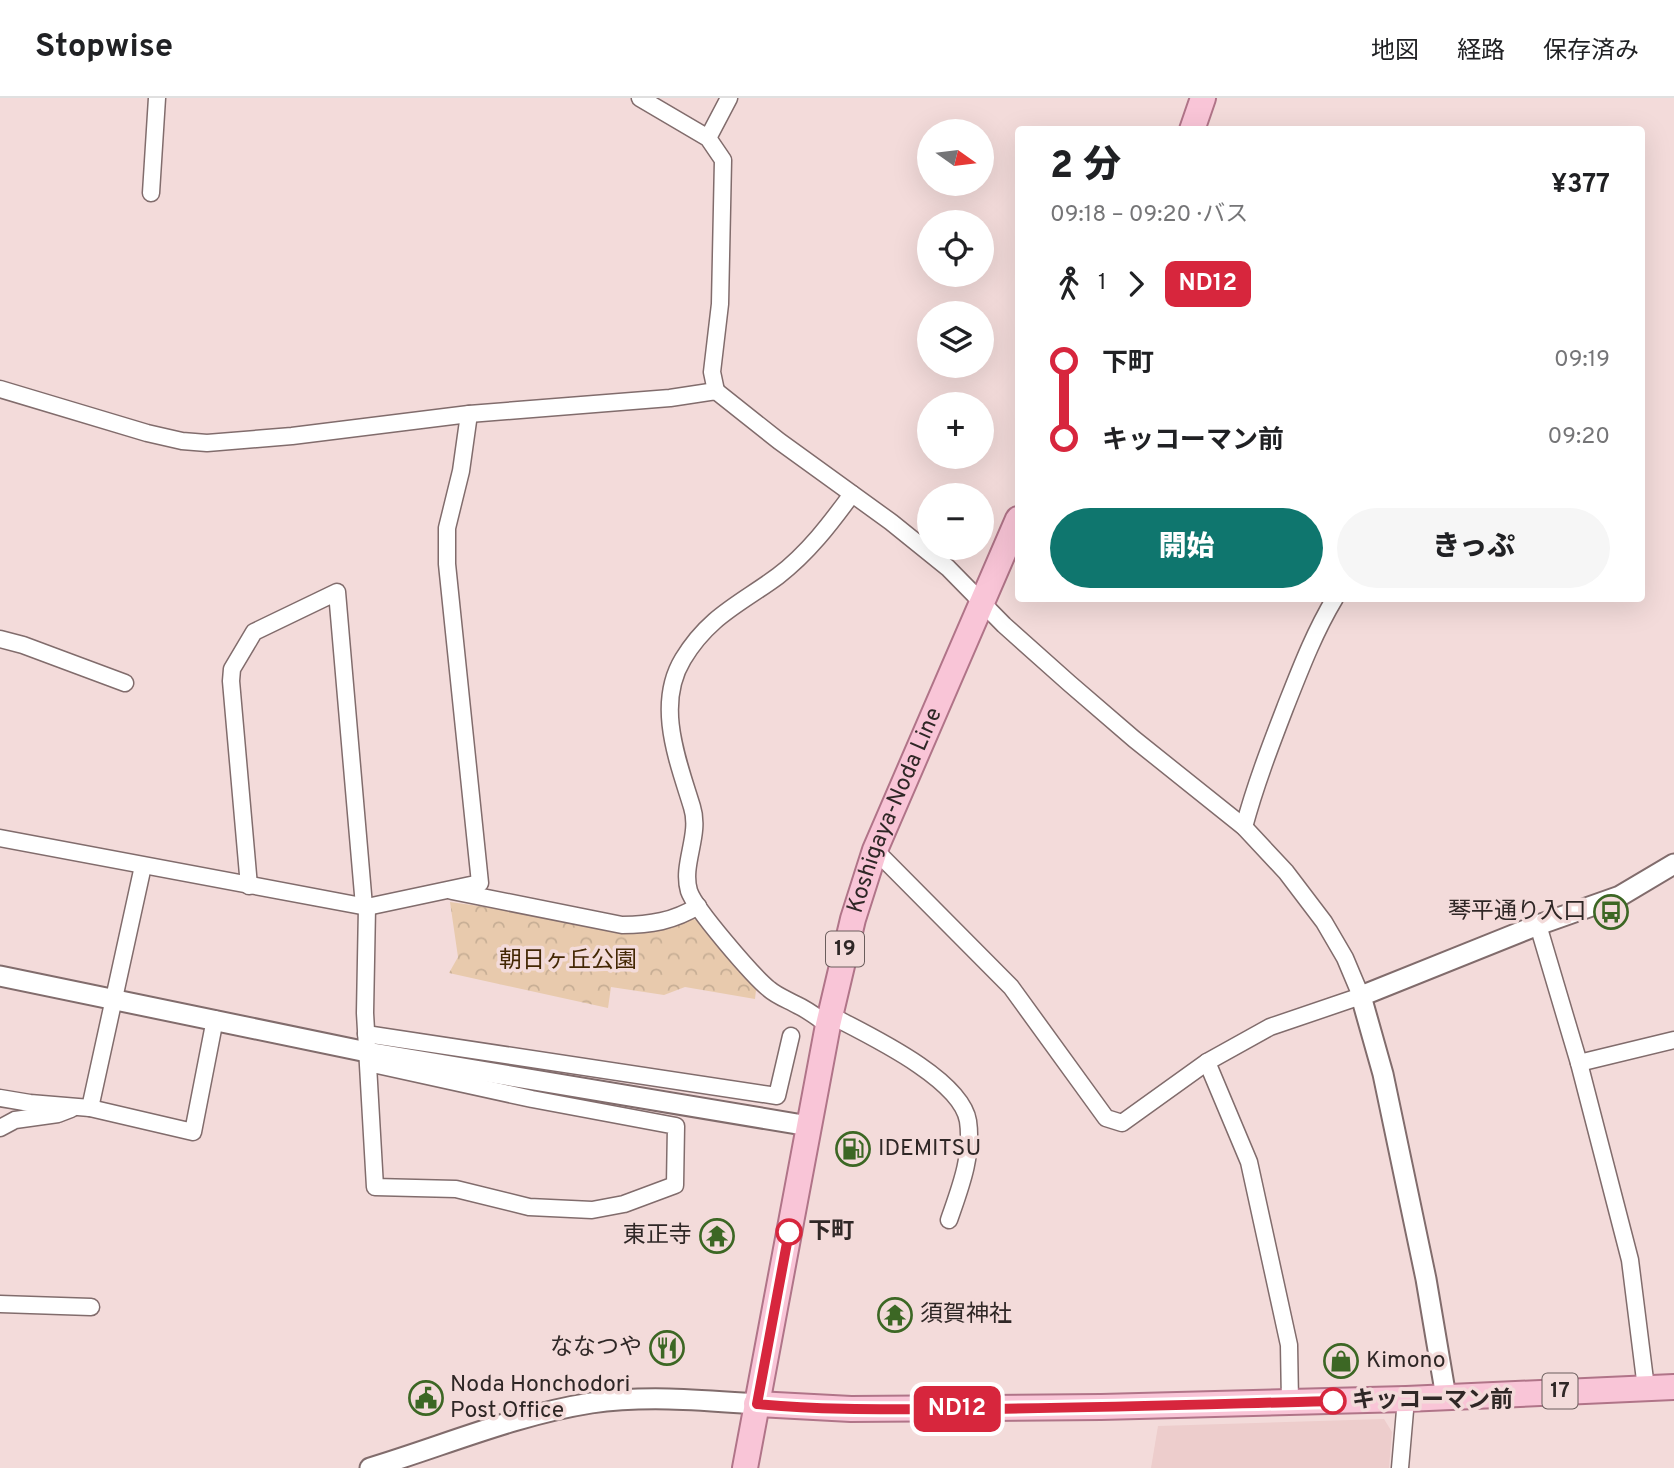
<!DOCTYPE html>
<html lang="ja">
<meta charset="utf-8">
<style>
:root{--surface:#fff;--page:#f6f6f6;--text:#202124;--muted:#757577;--line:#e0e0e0;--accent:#0f766e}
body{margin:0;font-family:Overpass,"Noto Sans JP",sans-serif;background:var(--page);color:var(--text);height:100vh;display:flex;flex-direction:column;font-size:26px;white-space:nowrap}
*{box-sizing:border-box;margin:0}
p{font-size:23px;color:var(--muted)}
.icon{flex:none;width:38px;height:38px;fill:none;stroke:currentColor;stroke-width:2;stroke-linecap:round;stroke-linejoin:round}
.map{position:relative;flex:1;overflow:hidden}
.sheet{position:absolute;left:1015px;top:28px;width:630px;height:476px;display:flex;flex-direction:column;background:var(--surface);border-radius:7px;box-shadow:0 7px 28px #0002}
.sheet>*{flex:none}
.badge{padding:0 14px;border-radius:10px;font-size:24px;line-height:46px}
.needle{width:46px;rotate:104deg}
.buttons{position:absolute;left:917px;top:21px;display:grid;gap:14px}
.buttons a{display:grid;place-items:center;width:77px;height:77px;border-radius:50%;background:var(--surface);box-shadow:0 7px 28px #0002;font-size:35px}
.map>.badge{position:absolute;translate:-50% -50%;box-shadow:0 0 0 4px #fff}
.legs{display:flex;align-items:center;gap:10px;height:77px;padding:0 35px;font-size:23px}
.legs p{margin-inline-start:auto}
.headline{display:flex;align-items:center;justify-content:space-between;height:119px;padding:0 35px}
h1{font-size:38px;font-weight:800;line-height:52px}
.button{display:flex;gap:14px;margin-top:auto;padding:14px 35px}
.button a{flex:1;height:80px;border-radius:42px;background:var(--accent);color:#fff;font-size:28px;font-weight:800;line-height:80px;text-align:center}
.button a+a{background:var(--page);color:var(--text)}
ul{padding:0 35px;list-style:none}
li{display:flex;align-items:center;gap:24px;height:77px;font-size:26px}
li i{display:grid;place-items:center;width:10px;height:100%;margin:0 9px;background:currentColor}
li i::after{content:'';width:18px;height:18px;margin:-9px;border:5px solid;border-radius:50%;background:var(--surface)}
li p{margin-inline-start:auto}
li:first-child i{background:linear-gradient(#0000 50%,currentColor 0)}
li:last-child i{background:linear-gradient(currentColor 50%,#0000 0)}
header{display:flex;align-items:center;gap:42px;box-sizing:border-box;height:98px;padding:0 35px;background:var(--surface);border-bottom:2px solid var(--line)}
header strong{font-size:33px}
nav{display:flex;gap:38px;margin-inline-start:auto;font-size:24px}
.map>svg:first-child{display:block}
.built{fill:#edcdcc}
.park{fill:url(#park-crowns)}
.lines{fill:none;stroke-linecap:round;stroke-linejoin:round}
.minor-casing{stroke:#816c6c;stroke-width:19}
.tertiary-casing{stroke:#816c6c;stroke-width:23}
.primary-casing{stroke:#b07488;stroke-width:28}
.minor{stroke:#fff;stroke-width:16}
.tertiary{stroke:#fff;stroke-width:19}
.primary{stroke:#f9c5d7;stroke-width:24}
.line-1-casing{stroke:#fff;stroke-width:16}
.line-1{stroke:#d7263d;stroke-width:10}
.stop-1-dot{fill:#fff;stroke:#d7263d;stroke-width:3.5}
.labels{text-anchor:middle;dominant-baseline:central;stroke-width:7;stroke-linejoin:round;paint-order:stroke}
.shield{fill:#f3dbda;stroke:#6a5d5c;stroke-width:2}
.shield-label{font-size:21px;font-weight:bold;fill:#2f2726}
.street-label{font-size:23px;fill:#2f2726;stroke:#f3dbda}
.poi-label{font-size:23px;fill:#2f2726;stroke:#f3dbda;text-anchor:start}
.park-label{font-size:23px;fill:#432704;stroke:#f3dbda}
.stop-label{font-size:23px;font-weight:bold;fill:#2f2726;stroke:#f3dbda;text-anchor:start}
</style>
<header>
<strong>Stopwise</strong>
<nav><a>地図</a><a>経路</a><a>保存済み</a></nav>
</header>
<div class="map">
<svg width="1674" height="1370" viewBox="0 0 1674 1370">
<defs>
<pattern id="park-crowns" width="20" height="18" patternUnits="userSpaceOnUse" patternTransform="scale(1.75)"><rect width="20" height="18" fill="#e8caad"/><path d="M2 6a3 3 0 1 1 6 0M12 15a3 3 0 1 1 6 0" fill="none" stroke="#c7ae95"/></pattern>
</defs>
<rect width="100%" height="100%" fill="#f3dbda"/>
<!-- built -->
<polygon class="built" points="1384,1321 1392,1334 1389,1370 1151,1370 1158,1328"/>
<!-- park -->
<polygon class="park" points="450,804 522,814 618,835 656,832 690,821 699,822 756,892 755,901 685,889 664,897 611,889 608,910 449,875 458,859"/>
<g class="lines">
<!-- minor casing -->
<g class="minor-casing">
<g id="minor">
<polyline points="640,0 708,40 723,62 720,206 712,274 716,293"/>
<polyline points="708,40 729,0"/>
<polyline points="151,95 157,0"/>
<polyline points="0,291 147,335 182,343 207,345 292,338 469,316 670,300 716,293 779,343 891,424 948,470 1004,527 1069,585 1134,641 1244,729 1286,774 1324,824 1345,860 1361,898 1270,929 1207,964 1122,1025 1106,1020 1011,889 875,752"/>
<polyline points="0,541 23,547 125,585"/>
<path d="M1244,729C1255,688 1270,649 1285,610C1300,572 1314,535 1335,500"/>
<polyline points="0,740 367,809 480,785 447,466 447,430 461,373 469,316"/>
<polyline points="249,788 231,583 232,571 254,534 337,494 364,808"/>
<path d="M452,793L622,827C650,827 674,823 698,808"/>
<polyline points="367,809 365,915 375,1089 456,1091 529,1109 592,1112 624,1106 675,1087 676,1028 532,1001 368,965"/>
<polyline points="1538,827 1579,965 1630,1162 1646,1290"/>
<path d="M830,917C866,936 961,980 968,1023C973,1058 960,1090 949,1122"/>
<path d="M828,927C818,920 808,912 797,907C788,902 777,898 769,891C753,878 695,811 689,793C681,766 701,737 692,709C678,663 655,607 683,561C709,518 740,506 778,478C808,455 830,426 852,396"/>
<polyline points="366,936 777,998 791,938"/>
<polyline points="1207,964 1249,1064 1289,1247 1290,1304"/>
<polyline points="1579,965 1674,942"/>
<polyline points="0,1000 30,1005 90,1010 193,1034 215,921"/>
<polyline points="90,1010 143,768"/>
<polyline points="0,1030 15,1022 58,1016 71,1011"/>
<polyline points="0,1206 91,1209"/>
<polyline points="1400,1370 1406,1301"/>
</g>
</g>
<!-- tertiary casing -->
<g class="tertiary-casing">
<g id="tertiary">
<polyline points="0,878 367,954 809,1028"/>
<polyline points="1446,1299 1426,1181 1383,976 1361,898 1538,827 1620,798 1674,766"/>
<path d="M370,1370C443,1348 515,1317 591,1305C645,1297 702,1302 756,1306"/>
</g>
</g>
<!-- primary casing -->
<g class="primary-casing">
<g id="primary">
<polyline points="1192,32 1203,0"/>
<polyline points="756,1306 851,1311 1101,1309 1406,1301 1674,1289"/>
<path id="s1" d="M745,1370L828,927L853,821L875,752L1018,421"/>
</g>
</g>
<!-- minor -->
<use href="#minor" class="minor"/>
<!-- tertiary -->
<use href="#tertiary" class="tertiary"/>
<!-- primary -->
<use href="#primary" class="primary"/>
</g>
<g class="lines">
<!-- line-1 casing -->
<g class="line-1-casing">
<path id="line-1" d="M789,1134L757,1306C828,1313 899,1311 970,1311C1091,1310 1212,1306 1333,1303"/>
</g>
<!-- line-1 -->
<use href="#line-1" class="line-1"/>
</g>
<!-- icons -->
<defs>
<g id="bus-ring" transform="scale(1.75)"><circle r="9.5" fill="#f3dbda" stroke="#3c6724" stroke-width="1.5"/><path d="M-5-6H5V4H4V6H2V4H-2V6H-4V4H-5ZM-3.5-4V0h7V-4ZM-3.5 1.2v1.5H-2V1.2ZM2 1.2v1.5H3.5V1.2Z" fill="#3c6724"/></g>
<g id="fuel-ring" transform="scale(1.75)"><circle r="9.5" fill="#f3dbda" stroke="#3c6724" stroke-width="1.5"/><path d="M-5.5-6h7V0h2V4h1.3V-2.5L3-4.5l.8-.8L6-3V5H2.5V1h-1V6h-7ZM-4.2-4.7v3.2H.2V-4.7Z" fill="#3c6724"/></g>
<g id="temple-ring" transform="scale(1.75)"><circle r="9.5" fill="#f3dbda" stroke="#3c6724" stroke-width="1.5"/><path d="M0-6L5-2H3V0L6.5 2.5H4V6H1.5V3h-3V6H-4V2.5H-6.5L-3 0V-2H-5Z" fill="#3c6724"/></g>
<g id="restaurant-ring" transform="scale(1.75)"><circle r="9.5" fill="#f3dbda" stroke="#3c6724" stroke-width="1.5"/><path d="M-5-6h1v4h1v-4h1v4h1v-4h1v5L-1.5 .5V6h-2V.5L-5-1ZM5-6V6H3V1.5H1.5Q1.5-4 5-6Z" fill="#3c6724"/></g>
<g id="shop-ring" transform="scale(1.75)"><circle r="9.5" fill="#f3dbda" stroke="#3c6724" stroke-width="1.5"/><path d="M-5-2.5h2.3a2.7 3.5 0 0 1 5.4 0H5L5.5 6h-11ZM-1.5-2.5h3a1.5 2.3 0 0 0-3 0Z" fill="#3c6724"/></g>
<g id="civic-ring" transform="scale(1.75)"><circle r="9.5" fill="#f3dbda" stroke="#3c6724" stroke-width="1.5"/><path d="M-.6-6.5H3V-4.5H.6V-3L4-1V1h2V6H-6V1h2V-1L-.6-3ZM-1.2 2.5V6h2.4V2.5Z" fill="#3c6724"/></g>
</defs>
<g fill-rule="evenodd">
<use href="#bus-ring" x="1611" y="814"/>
<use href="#fuel-ring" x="853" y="1051"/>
<use href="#temple-ring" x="717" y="1138"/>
<use href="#temple-ring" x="895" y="1217"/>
<use href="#restaurant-ring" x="667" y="1250"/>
<use href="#shop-ring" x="1341" y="1263"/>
<use href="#civic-ring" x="426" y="1300"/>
</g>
<!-- markers -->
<g class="stop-1-dot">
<circle cx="789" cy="1134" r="12"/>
<circle cx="1333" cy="1303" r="12"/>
</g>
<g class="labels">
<!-- shield labels -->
<g class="shield">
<rect x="826" y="833.5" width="38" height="35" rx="5"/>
<rect x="1542.5" y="1275.5" width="35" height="35" rx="5"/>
</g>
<g class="shield-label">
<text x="845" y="851">19</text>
<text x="1560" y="1293">17</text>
</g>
<!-- street labels -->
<g class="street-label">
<text stroke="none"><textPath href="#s1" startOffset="676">Koshigaya-Noda Line</textPath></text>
</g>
<!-- poi labels -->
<g class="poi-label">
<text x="1586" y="814" text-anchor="end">琴平通り入口</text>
<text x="878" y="1051">IDEMITSU</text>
<text x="692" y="1138" text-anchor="end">東正寺</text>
<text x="920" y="1217">須賀神社</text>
<text x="642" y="1250" text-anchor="end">ななつや</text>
<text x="1366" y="1263">Kimono</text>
<text x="450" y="1287">Noda Honchodori<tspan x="450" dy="26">Post Office</tspan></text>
</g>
<!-- park labels -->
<g class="park-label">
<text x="568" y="863">朝日ヶ丘公園</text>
</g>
<!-- stop labels -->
<g class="stop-label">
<text x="808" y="1134">下町</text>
<text x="1352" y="1303">キッコーマン前</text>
</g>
</g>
</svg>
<div class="buttons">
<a><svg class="needle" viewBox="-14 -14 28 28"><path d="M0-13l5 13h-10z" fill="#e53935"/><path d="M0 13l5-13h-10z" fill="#757577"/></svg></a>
<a><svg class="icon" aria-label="locate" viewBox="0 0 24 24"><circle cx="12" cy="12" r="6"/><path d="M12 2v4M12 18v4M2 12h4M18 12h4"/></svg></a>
<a><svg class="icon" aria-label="layers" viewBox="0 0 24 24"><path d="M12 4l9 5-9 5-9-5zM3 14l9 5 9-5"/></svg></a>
<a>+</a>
<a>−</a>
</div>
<b class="badge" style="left:957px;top:1311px;background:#d7263d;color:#fff">ND12</b>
<section class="sheet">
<div class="headline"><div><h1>2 分</h1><p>09:18 – 09:20 · バス</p></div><b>¥377</b></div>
<div class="legs"><svg class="icon" aria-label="walk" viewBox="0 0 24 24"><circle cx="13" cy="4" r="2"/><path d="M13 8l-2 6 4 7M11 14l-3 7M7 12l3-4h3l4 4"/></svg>1<svg class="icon" aria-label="forward" viewBox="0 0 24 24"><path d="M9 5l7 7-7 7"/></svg><b class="badge" style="background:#d7263d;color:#fff">ND12</b></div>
<ul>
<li><i style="color:#d7263d"></i><b>下町</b><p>09:19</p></li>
<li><i style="color:#d7263d"></i><b>キッコーマン前</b><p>09:20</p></li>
</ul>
<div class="button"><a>開始</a><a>きっぷ</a></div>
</section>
</div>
